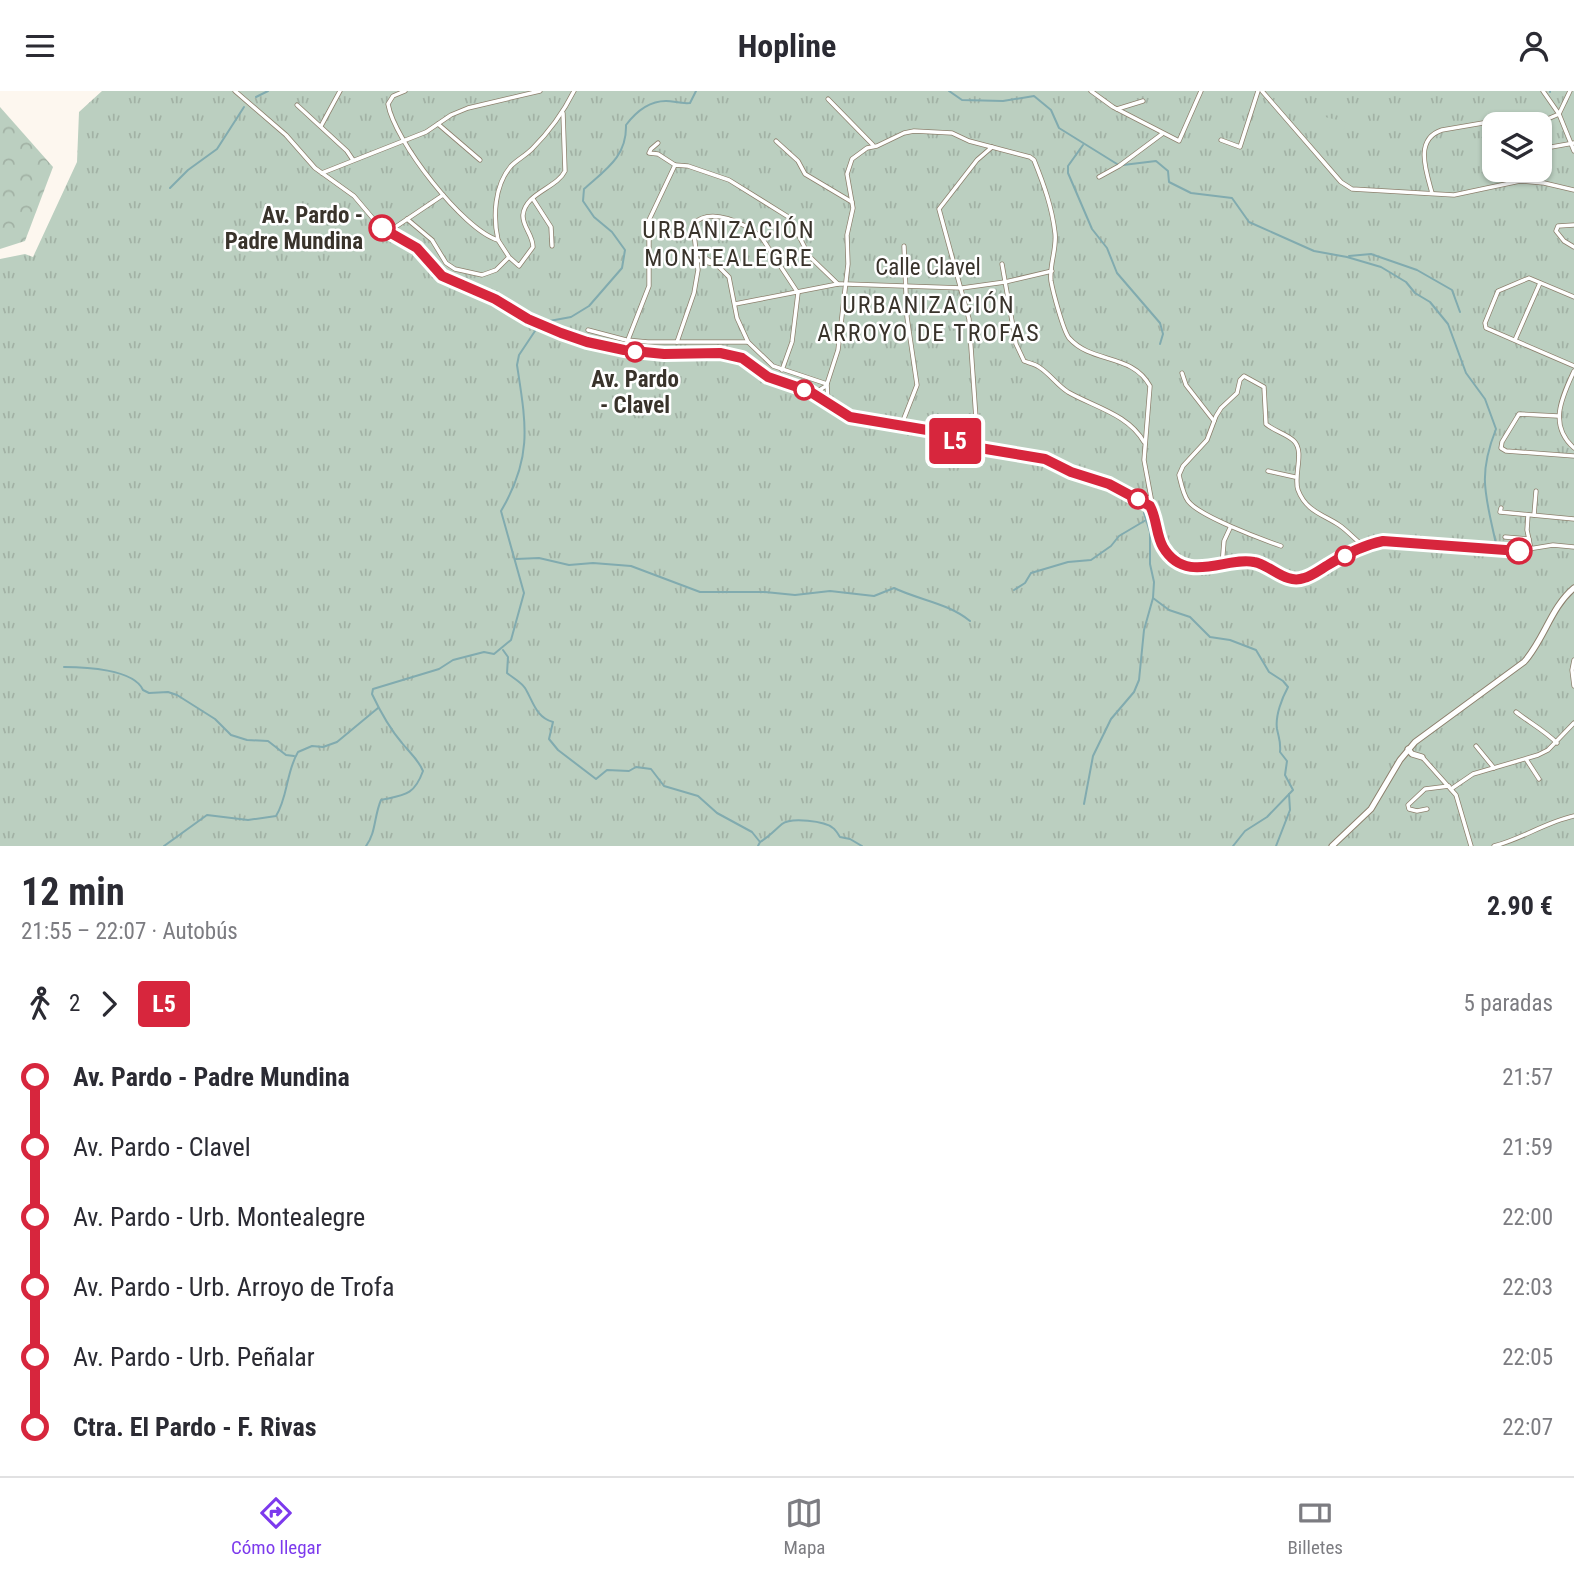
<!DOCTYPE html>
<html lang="es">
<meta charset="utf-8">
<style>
:root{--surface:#fff;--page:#f2f2f3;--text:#2b2b33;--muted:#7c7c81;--line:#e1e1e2;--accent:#7c3aed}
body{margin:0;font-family:"Roboto Condensed",sans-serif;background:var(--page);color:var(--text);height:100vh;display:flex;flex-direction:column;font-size:26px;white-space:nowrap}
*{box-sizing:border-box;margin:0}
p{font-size:23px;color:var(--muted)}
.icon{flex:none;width:38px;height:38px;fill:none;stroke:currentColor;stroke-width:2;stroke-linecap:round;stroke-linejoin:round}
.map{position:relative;height:755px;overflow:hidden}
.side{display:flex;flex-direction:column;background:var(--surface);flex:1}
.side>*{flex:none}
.badge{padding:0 14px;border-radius:5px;font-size:24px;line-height:46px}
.fabs{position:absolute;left:1482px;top:21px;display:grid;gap:14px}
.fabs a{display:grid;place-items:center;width:70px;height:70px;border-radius:14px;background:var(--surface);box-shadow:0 2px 5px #0004;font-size:35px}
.map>.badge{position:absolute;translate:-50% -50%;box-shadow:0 0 0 4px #fff}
.legs{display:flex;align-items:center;gap:10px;height:77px;padding:0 21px;font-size:23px}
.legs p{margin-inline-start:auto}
.overview{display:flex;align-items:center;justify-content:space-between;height:119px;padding:0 21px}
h1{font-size:38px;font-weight:700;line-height:52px}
ul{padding:0 21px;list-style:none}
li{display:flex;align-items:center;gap:24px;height:70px;font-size:26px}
li i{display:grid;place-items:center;width:10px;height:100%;margin:0 9px;background:currentColor}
li i::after{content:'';width:18px;height:18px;margin:-9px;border:5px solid;border-radius:50%;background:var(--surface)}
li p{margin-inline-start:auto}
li:first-child i{background:linear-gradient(#0000 50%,currentColor 0)}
li:last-child i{background:linear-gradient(currentColor 50%,#0000 0)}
header{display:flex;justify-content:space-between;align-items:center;height:91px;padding:0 21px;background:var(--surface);font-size:32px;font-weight:700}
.dock{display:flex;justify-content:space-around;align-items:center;height:98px;border-top:2px solid var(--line);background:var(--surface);font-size:19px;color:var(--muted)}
.dock a{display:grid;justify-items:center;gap:4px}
.dock .current{color:var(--accent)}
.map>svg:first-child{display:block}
.forest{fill:url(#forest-crowns)}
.park{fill:url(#park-tufts);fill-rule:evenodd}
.garden{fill:#bbcfc0}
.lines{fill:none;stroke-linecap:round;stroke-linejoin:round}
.stream{stroke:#81abaf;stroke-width:2}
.minor-casing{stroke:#8d806d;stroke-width:5}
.major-casing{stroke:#8d806d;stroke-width:7}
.minor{stroke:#fff;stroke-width:3.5}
.major{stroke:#fff;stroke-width:5}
.line-1-casing{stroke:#fff;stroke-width:16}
.line-1{stroke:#d7263d;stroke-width:10}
.stop-1-dot{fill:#fff;stroke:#d7263d;stroke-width:3.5}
.labels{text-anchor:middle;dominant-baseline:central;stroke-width:5;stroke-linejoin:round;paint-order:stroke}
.stop-label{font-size:23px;font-weight:bold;fill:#39332b;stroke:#fff;text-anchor:end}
.street-label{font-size:23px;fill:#39332b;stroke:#fff}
.neighbourhood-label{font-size:24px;letter-spacing:2px;fill:#39332b;stroke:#fff}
</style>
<header><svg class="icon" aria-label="menu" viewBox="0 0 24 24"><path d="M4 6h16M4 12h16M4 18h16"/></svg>Hopline<svg class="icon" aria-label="person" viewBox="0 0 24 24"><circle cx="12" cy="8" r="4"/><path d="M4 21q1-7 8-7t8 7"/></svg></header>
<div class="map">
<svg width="1574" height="755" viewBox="0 0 1574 755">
<defs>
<pattern id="forest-crowns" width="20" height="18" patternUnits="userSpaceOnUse" patternTransform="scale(1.75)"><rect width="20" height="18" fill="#bbcfc0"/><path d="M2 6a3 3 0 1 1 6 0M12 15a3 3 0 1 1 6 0" fill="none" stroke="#a2b2a5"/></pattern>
<pattern id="park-tufts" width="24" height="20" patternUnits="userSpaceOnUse" patternTransform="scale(1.75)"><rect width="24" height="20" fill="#bbcfc0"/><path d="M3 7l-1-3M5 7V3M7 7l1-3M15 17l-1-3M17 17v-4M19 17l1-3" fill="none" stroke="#a2b2a5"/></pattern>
</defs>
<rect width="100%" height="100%" fill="#fdf7ef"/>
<!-- forest -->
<polygon class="forest" points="0,16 53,76 25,150 0,158"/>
<!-- park -->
<path class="park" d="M102,0H1574V755H0V168L25,163L33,166L77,71L79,21ZM1494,33H1540V79H1494Z"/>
<!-- garden -->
<polygon class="garden" points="1325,26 1346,31 1344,39 1323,36"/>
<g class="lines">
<!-- stream -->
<g class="stream">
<polyline points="949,0 962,9 1003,10 1034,5 1051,19 1059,37 1117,73"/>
<polyline points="1550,0 1550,1"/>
<polyline points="256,6 268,0"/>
<polyline points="1083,54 1068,75 1068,82 1092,138 1107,157 1117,182 1160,232 1163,243 1160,253"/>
<path d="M1123,74L1156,70L1168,80L1169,91L1191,102L1232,107L1249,131L1314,160L1347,166L1381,176L1406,191L1415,202L1430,211L1448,233L1466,282L1485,308L1496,338C1477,386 1486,405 1496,453"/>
<polyline points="170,97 188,79 217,58 244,16"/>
<polyline points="1349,165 1371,163 1417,179 1452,199 1460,221"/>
<path d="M544,231L571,226L589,215L622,177L625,159L612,141L594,126L583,110L584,98C605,79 627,66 626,34C635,22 649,10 666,10C674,10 681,13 690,12L696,0"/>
<path d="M516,468L539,467L569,474L593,472L631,475L700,501H765L795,504L830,500L874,505L894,497C919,509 948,512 970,530"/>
<polyline points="1014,499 1025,492 1031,482 1068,471 1091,469 1111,455 1119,445 1146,429"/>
<path d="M1153,507L1169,519L1190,526L1210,546L1230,549L1256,559L1269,581L1283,590L1288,596C1282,607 1275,625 1277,638C1279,648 1281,650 1280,661L1287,670L1285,684L1293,699L1267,726L1245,740L1233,755"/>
<path d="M503,559L508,566L507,582C513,587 521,591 525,597C533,610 536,627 553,631L549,648L558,659L596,688L607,679L629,680L636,676L651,678L664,695L698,705L717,722L752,741L760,751L758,755"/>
<path d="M64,576C84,576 134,578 143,599L149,602L168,601L177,604L215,628L231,644L247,649L268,650L286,664L294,665"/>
<polyline points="1084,713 1093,665 1111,628 1134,601 1139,589 1144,539 1153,507 1154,491 1150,473 1150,441 1144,422"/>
<path d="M760,751C769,746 775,739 782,733C791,726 825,730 833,737C836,739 838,743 840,746L850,748L862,755"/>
<path d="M164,755L207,724L248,729L276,725C288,706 286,681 298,661L312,655L323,656L337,651L378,617"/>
<path d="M366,755C376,742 374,725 381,709C404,704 414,705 423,680C418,668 410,662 402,652C390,638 380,620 372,603L373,598L439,578L453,569L484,561L494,563L511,549L524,502L501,420C533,366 526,333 517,274L519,264L537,237"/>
<polyline points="1276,755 1290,719 1289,703"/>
</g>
<!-- minor casing -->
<g class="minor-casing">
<g id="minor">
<polyline points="235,0 286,44 315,77 354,105 381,137 417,157 441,185 495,208 528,228 587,251 624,259 664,263 720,262 742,267 768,286 809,300 850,326 933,340 968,355 1045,368 1071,381 1109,392 1150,415 1162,455 1179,471 1205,477 1255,471 1283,485 1297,489 1304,488 1338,468 1383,450 1510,461 1553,454 1574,456"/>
<path d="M405,0L393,5L388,13C394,49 463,139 498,149L509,166L519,175L533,156C533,144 522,135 523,124C525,102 557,97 565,80L563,22"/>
<polyline points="1091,0 1113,16 1179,50 1201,0"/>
<polyline points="1262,0 1341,91 1352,98 1454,104 1520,90 1544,92 1574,99"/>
<polyline points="1543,0 1559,23 1574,60"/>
<polyline points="828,8 873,54"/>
<polyline points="297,14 347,60 353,69"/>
<polyline points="1117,18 1143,10"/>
<polyline points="438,33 480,69"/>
<polyline points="321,35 340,0"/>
<polyline points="1221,49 1240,56 1258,0"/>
<polyline points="776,50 798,70 805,83 852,111"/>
<polyline points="658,52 651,58 649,62 658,63 675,74"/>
<polyline points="1540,58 1574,52"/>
<polyline points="322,82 426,41 451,24 468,17 540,0"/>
<polyline points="1099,86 1119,75 1162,43"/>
<path d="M1432,102C1426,80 1414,48 1442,39L1518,26L1536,33L1559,23L1570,0"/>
<polyline points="533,108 551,136 552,155"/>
<polyline points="407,128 432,149 446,172 455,178 482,184 496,179 508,167"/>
<polyline points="1574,134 1558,135 1556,140 1564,150 1574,156"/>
<polyline points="388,141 443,104"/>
<path d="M498,149C493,126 494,95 511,75C517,69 526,64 532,58C549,41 563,22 574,0"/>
<polyline points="697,162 717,174 697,169"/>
<path d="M1002,173L1016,253L1024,270C1029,272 1035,273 1039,276C1050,283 1057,294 1068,301C1094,316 1128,323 1144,351"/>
<polyline points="717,174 729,186 737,227 748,251"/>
<polyline points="846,193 962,197 1005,191 1052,180"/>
<polyline points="1574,206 1529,187 1498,200 1485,232 1486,237 1574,275"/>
<polyline points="735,213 838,193"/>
<polyline points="588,239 626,249 648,251 748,251 773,275 827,293"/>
<polyline points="1515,249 1540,192"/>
<path d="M677,251L694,202L698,179L693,133C711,115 745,132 762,147L798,202L792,251L782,279"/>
<polyline points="624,259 649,195 649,129 675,74 688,75 729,89 790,127 809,165 838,193 843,193"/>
<path d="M1574,280C1562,306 1548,334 1574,357"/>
<polyline points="1182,282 1186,294 1214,330"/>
<polyline points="811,300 816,301 826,295"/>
<path d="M828,310L827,293L838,259L848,173L847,144L853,117L847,83L852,68L867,57L877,55L904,42L914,40L952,42L969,50L1030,66L1034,69C1044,94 1052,116 1055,142C1057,158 1049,174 1051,190C1053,201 1063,239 1069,247C1092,273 1132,262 1150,295L1144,369L1152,412L1150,415"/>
<polyline points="1558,325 1519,323 1502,351 1501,357 1506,360 1574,365"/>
<polyline points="901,335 917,294 907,226 904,155"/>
<polyline points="978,356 969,228 939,118 977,69 992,56"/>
<polyline points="1268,380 1295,386"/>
<polyline points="1501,417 1500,421 1574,428"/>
<polyline points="1528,424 1527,439 1531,458"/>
<polyline points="1534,424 1536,400"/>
<polyline points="1505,446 1529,448"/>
<path d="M1281,455C1261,448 1199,425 1188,410C1183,403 1181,392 1179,384L1183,375L1207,349L1216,325L1221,317L1237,302L1240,289L1244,285L1264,296L1266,333C1274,340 1287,343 1294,350C1305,361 1293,385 1298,399C1306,420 1322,423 1339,434C1348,440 1355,449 1364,455"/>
<polyline points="1222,475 1224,450 1230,437"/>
<polyline points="1574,569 1572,579 1574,595"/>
<path d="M1516,621C1530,632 1544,639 1557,652"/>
<polyline points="1476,655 1494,677"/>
<polyline points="1423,667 1456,704 1471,755"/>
<polyline points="1526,668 1539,688"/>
<polyline points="1451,698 1473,683 1538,664 1548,659 1574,632"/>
<polyline points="1427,718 1417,720 1409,718 1408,714 1425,698 1449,695"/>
<path d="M1494,755C1522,748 1546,731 1574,725"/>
</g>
</g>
<!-- major casing -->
<g class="major-casing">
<g id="major">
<polyline points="1408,658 1412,663 1422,666"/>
<path d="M1332,755L1371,718L1400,669L1415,651L1524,571C1544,549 1551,516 1574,497"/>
</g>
</g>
<!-- minor -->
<use href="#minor" class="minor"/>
<!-- major -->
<use href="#major" class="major"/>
</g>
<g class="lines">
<!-- line-1 casing -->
<g class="line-1-casing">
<path id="line-1" d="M382,137L417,157L442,185L495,208L528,228L561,242L587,251L624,259L664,263L720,262L742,267L768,286L809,300L850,326L933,340L968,355L1045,368L1071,381L1109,393L1150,415C1157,428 1156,444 1163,456C1186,495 1227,465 1254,471C1271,474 1286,494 1304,487C1312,485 1321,478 1328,474C1344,464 1364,454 1383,450L1519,460"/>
</g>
<!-- line-1 -->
<use href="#line-1" class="line-1"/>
</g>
<!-- markers -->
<g class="stop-1-dot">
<circle cx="382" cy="137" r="12"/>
<circle cx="635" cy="261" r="9"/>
<circle cx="804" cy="299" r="9"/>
<circle cx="1138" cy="408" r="9"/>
<circle cx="1519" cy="460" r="12"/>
<circle cx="1345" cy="465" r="9"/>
</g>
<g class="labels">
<!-- stop labels -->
<g class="stop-label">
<text x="363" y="124">Av. Pardo -<tspan x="363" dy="26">Padre Mundina</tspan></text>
<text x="635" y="288" text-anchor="middle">Av. Pardo<tspan x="635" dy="26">- Clavel</tspan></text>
</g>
<!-- street labels -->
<g class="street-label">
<text x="928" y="176">Calle Clavel</text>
</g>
<!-- neighbourhood labels -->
<g class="neighbourhood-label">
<text x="729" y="139">URBANIZACIÓN<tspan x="729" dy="28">MONTEALEGRE</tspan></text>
<text x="929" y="214">URBANIZACIÓN<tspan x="929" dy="28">ARROYO DE TROFAS</tspan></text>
</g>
</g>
</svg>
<div class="fabs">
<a><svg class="icon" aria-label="layers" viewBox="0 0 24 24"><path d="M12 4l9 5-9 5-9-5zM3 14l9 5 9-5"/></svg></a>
</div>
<b class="badge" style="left:955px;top:350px;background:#d7263d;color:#fff">L5</b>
</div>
<section class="side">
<div class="overview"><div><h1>12 min</h1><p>21:55 – 22:07 · Autobús</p></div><b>2.90 €</b></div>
<div class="legs"><svg class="icon" aria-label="walk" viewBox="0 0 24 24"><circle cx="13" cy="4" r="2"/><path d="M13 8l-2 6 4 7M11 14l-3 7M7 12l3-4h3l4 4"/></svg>2<svg class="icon" aria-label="forward" viewBox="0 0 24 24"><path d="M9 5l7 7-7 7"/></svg><b class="badge" style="background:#d7263d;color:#fff">L5</b><p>5 paradas</p></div>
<ul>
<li><i style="color:#d7263d"></i><b>Av. Pardo - Padre Mundina</b><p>21:57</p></li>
<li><i style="color:#d7263d"></i><span>Av. Pardo - Clavel</span><p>21:59</p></li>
<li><i style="color:#d7263d"></i><span>Av. Pardo - Urb. Montealegre</span><p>22:00</p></li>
<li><i style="color:#d7263d"></i><span>Av. Pardo - Urb. Arroyo de Trofa</span><p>22:03</p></li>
<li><i style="color:#d7263d"></i><span>Av. Pardo - Urb. Peñalar</span><p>22:05</p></li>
<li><i style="color:#d7263d"></i><b>Ctra. El Pardo - F. Rivas</b><p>22:07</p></li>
</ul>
</section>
<nav class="dock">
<a class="current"><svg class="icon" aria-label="directions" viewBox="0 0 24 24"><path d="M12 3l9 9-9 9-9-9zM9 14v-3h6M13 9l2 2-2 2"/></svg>Cómo llegar</a>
<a><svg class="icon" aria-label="map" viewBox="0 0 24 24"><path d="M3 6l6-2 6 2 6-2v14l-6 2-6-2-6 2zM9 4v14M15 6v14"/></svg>Mapa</a>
<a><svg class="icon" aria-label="tickets" viewBox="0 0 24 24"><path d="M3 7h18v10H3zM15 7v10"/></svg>Billetes</a>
</nav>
